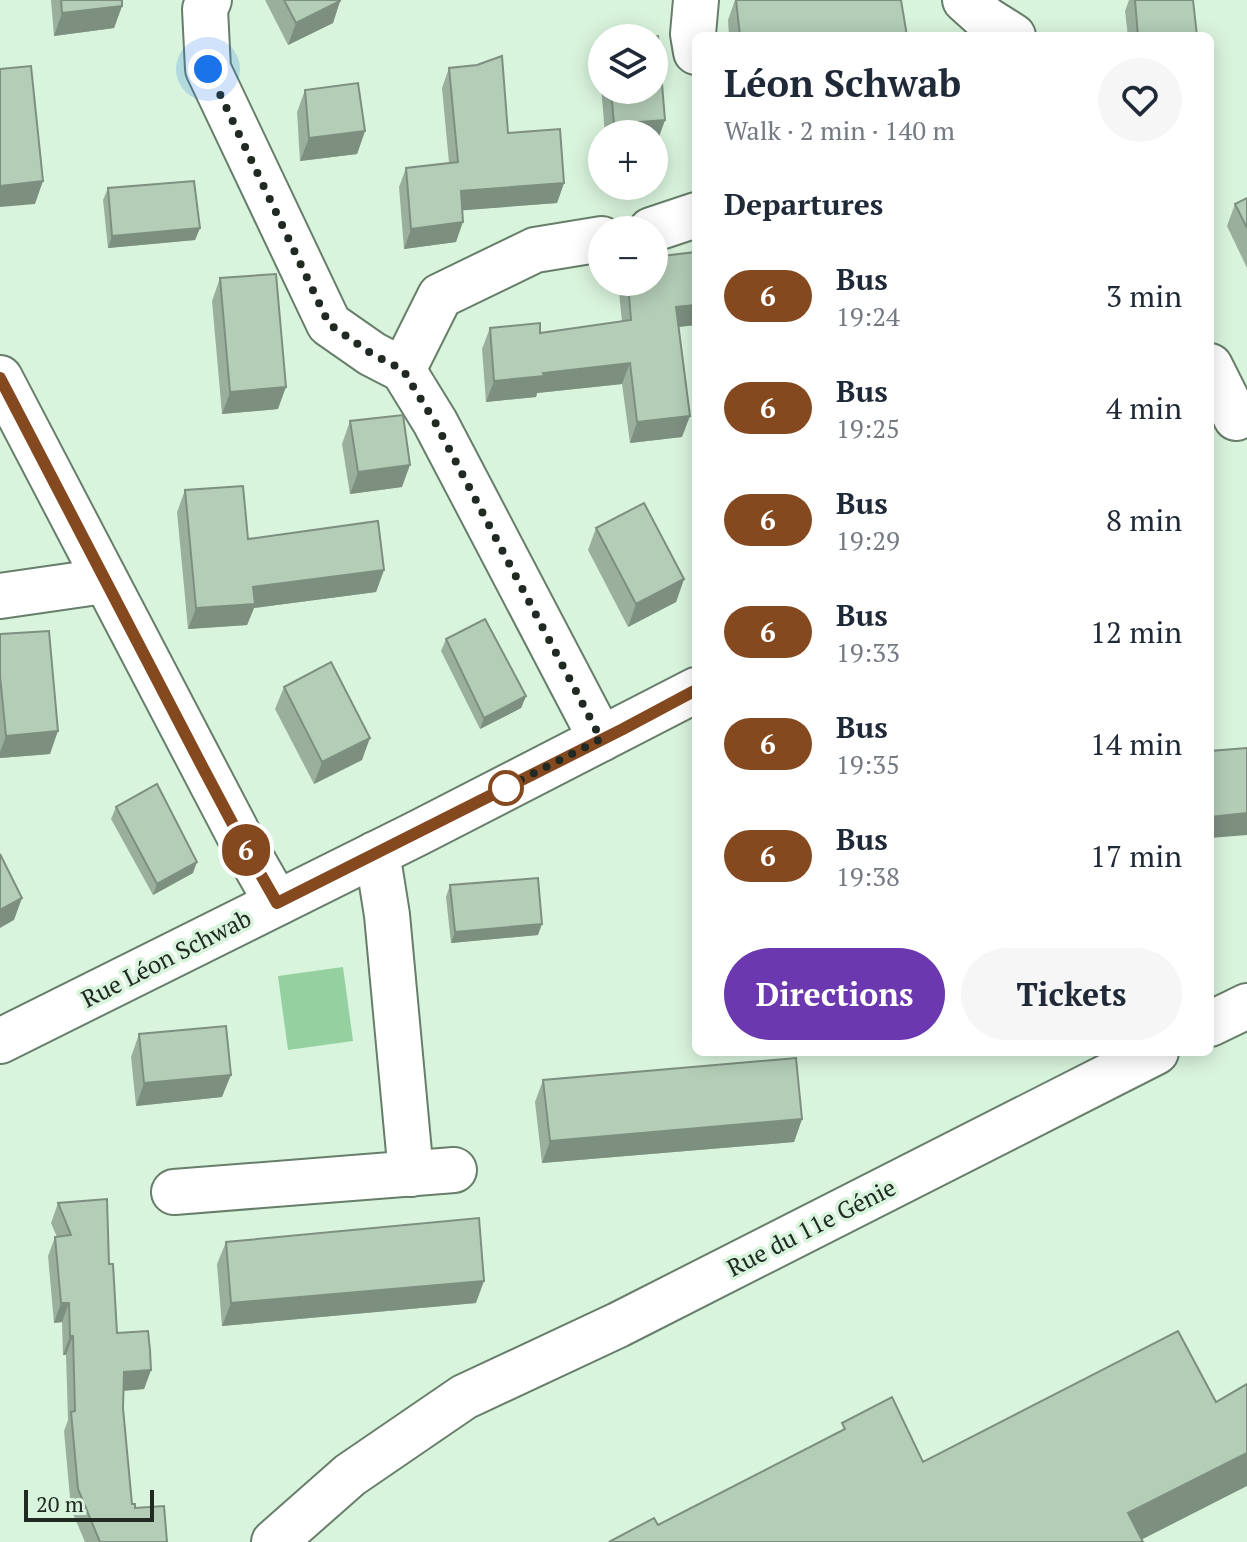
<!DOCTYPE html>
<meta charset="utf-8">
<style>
:root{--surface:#fff;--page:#f6f6f7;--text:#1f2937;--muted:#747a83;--accent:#6c38af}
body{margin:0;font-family:"PT Serif",serif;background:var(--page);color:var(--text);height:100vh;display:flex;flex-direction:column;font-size:30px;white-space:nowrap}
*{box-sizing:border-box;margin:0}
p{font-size:26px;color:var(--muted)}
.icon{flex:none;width:44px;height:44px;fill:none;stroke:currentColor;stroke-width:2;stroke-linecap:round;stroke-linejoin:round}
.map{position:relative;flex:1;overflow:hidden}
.side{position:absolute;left:692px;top:32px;width:522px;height:1024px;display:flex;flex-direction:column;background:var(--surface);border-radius:12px;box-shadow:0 4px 20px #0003}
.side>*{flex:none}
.badge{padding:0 16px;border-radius:26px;font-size:28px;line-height:52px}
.tools{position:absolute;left:588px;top:24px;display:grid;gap:16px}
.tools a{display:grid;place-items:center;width:80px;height:80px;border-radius:50%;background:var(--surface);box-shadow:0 4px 20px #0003;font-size:40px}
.scale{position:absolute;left:24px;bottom:20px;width:130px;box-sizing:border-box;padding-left:8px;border:4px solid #202a22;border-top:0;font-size:22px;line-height:28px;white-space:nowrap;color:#202a22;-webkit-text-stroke:6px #d9f4dd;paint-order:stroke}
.you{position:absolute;width:40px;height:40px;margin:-20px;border:6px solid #fff;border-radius:50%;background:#1a73e8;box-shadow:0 0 0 12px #1a73e833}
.map>.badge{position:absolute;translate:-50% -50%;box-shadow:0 0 0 4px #fff}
h2{padding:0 32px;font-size:30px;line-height:72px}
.round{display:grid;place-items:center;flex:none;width:84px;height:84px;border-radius:42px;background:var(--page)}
.summary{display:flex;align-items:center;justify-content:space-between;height:136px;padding:0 32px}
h1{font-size:38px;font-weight:700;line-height:60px}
.cta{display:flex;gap:16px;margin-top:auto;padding:16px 32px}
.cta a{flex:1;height:92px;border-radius:48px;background:var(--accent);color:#fff;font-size:32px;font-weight:700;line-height:92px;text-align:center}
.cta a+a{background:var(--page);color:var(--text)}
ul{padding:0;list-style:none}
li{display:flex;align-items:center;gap:24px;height:112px;padding:0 32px}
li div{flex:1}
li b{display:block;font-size:30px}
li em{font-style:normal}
li .badge{min-width:88px;font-weight:700;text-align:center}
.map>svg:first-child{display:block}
.green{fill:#95d1a0}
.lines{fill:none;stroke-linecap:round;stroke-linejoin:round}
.minor-casing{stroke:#677e6a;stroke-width:48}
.minor{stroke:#fff;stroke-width:44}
.wall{fill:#9ab09d}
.shaded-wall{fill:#7d9080}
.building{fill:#b3cdb7;stroke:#7d9080;stroke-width:2}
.line-casing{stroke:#fff;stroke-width:18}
.line{stroke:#85491f;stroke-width:12}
.walk{stroke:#202a22;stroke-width:8;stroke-dasharray:0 14.4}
.stop-dot{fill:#fff;stroke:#85491f;stroke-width:4}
.labels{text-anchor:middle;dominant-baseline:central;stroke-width:7;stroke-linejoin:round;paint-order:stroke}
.street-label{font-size:24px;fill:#202a22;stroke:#d9f4dd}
</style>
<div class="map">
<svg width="1247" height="1542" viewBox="0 0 1247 1542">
<rect width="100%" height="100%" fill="#d9f4dd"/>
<!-- green -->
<polygon class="green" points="343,967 353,1041 288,1050 278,976"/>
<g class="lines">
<!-- minor casing -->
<g class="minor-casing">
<g id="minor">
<polyline points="209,0 205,9 208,69 329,324 372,354 403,370 435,422 601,739"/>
<polyline points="965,0 986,19 1013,36"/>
<polyline points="696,52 693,34 696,0"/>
<polyline points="651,230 696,215"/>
<polyline points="1210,366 1236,418"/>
<polyline points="403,370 440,296 535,250 602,239"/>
<polyline points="0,378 245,847 277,903"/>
<polyline points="0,596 104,581"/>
<polyline points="375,854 380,871 387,915 411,1174"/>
<polyline points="1210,1024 1247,1006"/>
<polyline points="0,1041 418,833 696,690"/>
<polyline points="174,1192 454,1170"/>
<polyline points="274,1542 350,1475 464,1397 618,1325 1156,1052"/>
</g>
</g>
<!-- minor -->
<use href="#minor" class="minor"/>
</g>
<!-- wall -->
<g class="wall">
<polygon points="51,0 122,0 122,6 114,28 54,36"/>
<polygon points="265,0 340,0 340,1 333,23 288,45"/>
<polygon points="735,0 901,0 907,36 729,36 728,20"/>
<polygon points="1129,0 1193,0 1197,36 1128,36 1125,11"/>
<polygon points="602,54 602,90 654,90 665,120 657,142 654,134 605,134 599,62"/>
<polygon points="449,68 508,133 564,183 557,203 462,210 456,242 404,249 399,187 406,168 449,163 442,88"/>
<polygon points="305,90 365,131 357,154 300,161 297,112"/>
<polygon points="108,188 200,228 195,240 108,248 103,200"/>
<polygon points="1247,198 1247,268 1227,226 1235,204"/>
<polygon points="696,252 696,325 678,327 682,437 630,443 622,384 537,393 536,397 486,402 482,349 490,328 540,333 622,322 618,282 654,282"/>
<polygon points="220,278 278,409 222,414 212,301"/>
<polygon points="350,421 402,487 350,494 342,444"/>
<polygon points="185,490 248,539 384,570 376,592 254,608 247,625 188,629 177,512"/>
<polygon points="596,528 684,579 676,602 628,627 588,550"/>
<polygon points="0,634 50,754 0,758"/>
<polygon points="446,639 526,696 521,708 480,729 441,651"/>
<polygon points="284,687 362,760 314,784 275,709"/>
<polygon points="116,807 193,873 153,895 111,819"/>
<polygon points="450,885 538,935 451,943 446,897"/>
<polygon points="139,1034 222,1097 136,1106 131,1057"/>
<polygon points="543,1080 802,1119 794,1142 542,1163 535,1102"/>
<polygon points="58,1203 109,1264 117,1333 151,1370 144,1389 124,1391 123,1408 132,1504 167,1542 85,1542 71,1509 64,1431 68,1420 66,1355 63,1355 62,1322 54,1323 48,1256 55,1237 57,1237 51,1223"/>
<polygon points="226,1242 476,1303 222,1326 217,1264"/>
</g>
<!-- shaded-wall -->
<g class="shaded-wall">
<polygon points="340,1 333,23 288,45 296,23"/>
<polygon points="122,6 114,28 54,36 62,13"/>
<polygon points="665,120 657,142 654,142 654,134 611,134 614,124"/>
<polygon points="365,131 357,154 300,161 309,138"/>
<polygon points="43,181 35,204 0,207 0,186"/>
<polygon points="564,183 557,203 454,211 461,191"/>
<polygon points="463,222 456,242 404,249 411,229"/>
<polygon points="200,228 195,240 108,248 112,236"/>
<polygon points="696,305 696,325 668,328 676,307"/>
<polygon points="630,363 622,384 537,393 536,397 486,402 494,381 543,373"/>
<polygon points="286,387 278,409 222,414 230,392"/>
<polygon points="690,416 682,437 630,443 637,422"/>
<polygon points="410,465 402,487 350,494 358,472"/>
<polygon points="384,570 376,592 254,608 247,625 188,629 196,608 253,587"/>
<polygon points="684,579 676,602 628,627 636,604"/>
<polygon points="526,696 521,708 480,729 484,718"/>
<polygon points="58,731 50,754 0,758 0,752 6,736"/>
<polygon points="370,738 362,760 314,784 322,762"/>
<polygon points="1247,813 1247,835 1210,838 1210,817"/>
<polygon points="197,862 193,873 153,895 157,884"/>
<polygon points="22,898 14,920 0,928 0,910"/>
<polygon points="542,924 538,935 451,943 455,932"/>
<polygon points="231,1075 222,1097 136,1106 144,1083"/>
<polygon points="802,1119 794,1142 542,1163 550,1141"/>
<polygon points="484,1281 476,1303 222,1326 231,1303"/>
<polygon points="61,1303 69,1303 62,1322 54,1323"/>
<polygon points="70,1336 73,1336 66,1355 63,1355"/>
<polygon points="151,1370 144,1389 117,1391 124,1372"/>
<polygon points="1247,1453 1247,1486 1137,1542 1128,1513"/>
</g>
<!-- building -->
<g class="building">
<polygon points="61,0 122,0 122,6 62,13"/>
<polygon points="284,0 340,0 340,1 296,23"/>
<polygon points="736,0 901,0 907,36 740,36"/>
<polygon points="1135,0 1193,0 1197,36 1138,36"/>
<polygon points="658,36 665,120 614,124 611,90 654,90 654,38 630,38"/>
<polygon points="502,56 508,133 560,129 564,183 461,191 463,222 411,229 406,168 458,162 449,68 477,65"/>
<polygon points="31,66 43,181 0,186 0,69"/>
<polygon points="358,83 365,131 309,138 305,90"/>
<polygon points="194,181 200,228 112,236 108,188"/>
<polygon points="1247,198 1247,228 1235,204"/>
<polygon points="696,252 696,305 676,307 690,416 637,422 630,363 543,373 544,376 494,381 490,328 540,323 540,333 631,320 628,282 654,282 654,257"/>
<polygon points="276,274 286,387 230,392 220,278"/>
<polygon points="403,415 410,465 358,472 350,421"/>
<polygon points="243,486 248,539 378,521 384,570 253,587 255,604 196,608 185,490"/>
<polygon points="644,503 684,579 636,604 596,528"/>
<polygon points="485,619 526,696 484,718 446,639"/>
<polygon points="49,631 58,731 6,736 0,676 0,634"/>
<polygon points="331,662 370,738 322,762 284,687"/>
<polygon points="1247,748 1247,813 1210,817 1210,751"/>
<polygon points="157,784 197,862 157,884 116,807"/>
<polygon points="0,854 22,898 0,910"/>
<polygon points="538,878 542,924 455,932 450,885"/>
<polygon points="226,1026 231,1075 144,1083 139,1034"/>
<polygon points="796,1058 802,1119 550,1141 543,1080"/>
<polygon points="107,1199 109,1264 113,1264 117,1333 148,1331 150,1350 151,1370 124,1372 123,1408 132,1504 135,1504 135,1508 164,1506 167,1542 100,1542 78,1489 71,1412 75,1411 73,1336 70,1336 69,1303 61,1303 55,1237 71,1235 58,1203"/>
<polygon points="479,1218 484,1281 231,1303 226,1242"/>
<polygon points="1178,1331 1216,1402 1247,1384 1247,1453 1128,1513 1143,1542 609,1542 654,1518 658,1525 845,1429 842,1423 892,1397 923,1462"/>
</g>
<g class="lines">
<!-- line casing -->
<g class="line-casing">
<polyline id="line" points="0,378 203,768 245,847 277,903 623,729 696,690"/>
</g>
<!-- line -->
<use href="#line" class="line"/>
<!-- walk -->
<polyline class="walk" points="208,69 329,324 372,354 403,370 435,422 601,739 503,789 506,788"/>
</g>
<!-- markers -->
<circle class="stop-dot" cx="506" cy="788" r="16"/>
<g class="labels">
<!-- street labels -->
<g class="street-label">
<text transform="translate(166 958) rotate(-27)">Rue Léon Schwab</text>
<text transform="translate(811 1227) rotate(-27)">Rue du 11e Génie</text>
</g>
</g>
</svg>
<div class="tools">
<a><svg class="icon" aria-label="layers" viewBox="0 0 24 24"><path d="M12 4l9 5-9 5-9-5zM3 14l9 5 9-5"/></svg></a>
<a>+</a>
<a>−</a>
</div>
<div class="scale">20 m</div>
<div class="you" style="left:208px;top:69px"></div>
<b class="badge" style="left:246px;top:850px;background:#85491f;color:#fff">6</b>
<section class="side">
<div class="summary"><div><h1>Léon Schwab</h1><p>Walk · 2 min · 140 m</p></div><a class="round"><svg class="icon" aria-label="heart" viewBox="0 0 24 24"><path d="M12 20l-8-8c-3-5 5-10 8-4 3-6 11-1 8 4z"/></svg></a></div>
<h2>Departures</h2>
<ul>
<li><span class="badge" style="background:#85491f;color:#fff">6</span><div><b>Bus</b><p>19:24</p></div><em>3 min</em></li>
<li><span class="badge" style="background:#85491f;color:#fff">6</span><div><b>Bus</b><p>19:25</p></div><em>4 min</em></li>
<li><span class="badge" style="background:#85491f;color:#fff">6</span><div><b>Bus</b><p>19:29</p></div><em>8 min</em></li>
<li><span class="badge" style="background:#85491f;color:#fff">6</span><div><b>Bus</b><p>19:33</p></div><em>12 min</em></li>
<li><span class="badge" style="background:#85491f;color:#fff">6</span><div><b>Bus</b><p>19:35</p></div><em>14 min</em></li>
<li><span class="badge" style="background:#85491f;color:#fff">6</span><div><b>Bus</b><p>19:38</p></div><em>17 min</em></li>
</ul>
<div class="cta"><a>Directions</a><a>Tickets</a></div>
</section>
</div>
